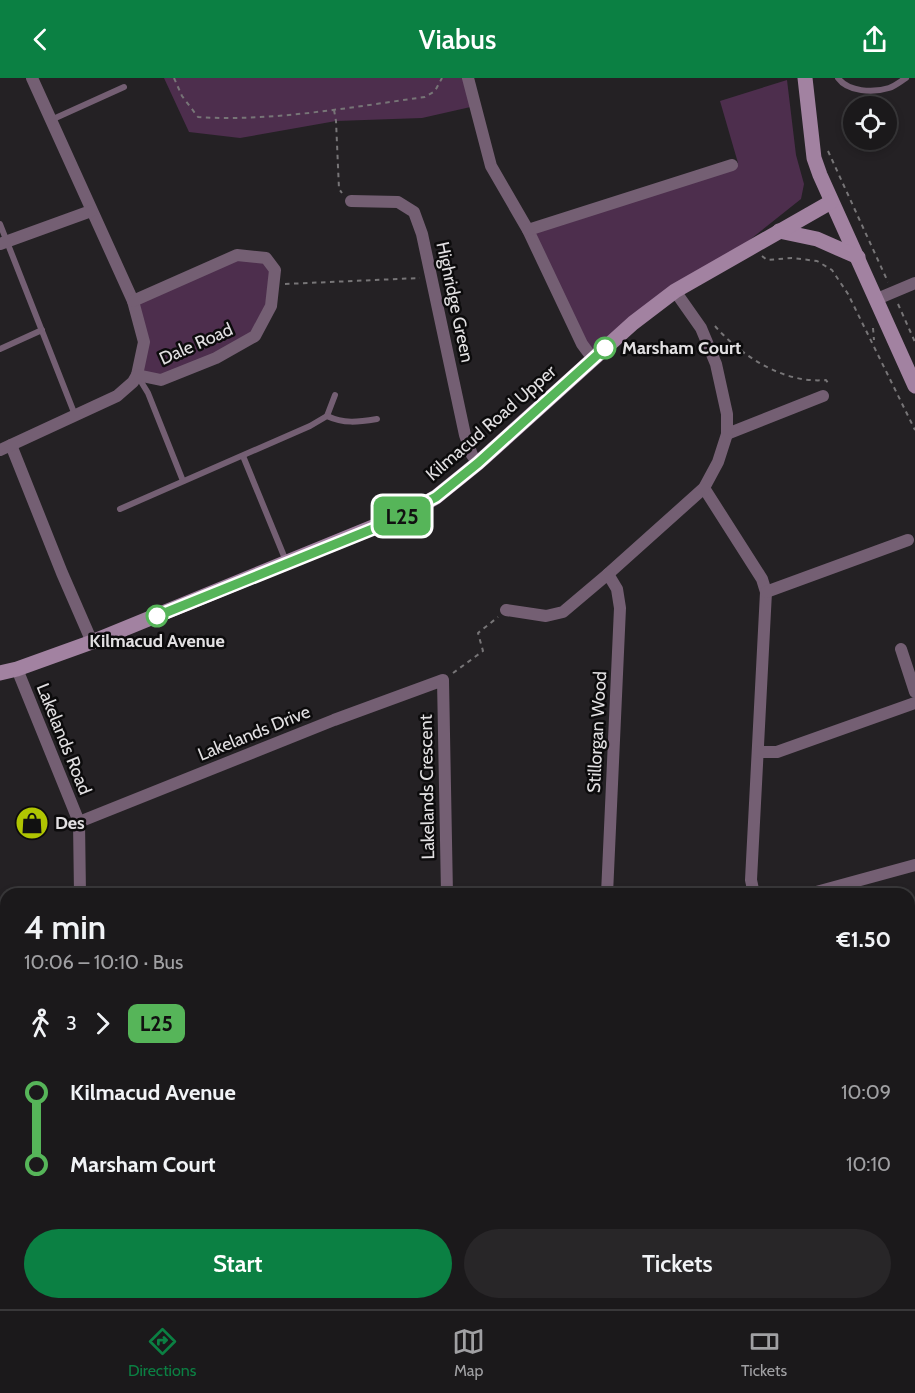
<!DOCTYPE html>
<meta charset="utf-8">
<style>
:root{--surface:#1b191b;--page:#282628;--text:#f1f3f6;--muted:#a0a0a3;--line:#39383a;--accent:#0b8043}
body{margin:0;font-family:Cabin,sans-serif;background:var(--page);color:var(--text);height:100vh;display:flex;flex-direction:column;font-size:22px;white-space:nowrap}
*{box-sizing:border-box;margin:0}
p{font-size:20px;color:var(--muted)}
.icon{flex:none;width:33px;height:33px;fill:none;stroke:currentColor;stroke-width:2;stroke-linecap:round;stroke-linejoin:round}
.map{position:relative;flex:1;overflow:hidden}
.panel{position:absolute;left:0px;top:810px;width:915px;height:422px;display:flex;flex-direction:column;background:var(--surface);border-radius:18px 18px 0 0;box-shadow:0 3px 9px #0003,0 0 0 2px var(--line)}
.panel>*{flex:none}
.badge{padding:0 12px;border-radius:9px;font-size:21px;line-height:39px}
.controls{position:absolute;left:843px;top:18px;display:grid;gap:12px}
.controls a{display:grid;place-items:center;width:54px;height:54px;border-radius:50%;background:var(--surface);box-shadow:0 3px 9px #0003,0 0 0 2px var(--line);font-size:30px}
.map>.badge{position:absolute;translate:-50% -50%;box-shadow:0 0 0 3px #fff}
.legs{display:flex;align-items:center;gap:9px;height:66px;padding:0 24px;font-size:20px}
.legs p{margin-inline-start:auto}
.overview{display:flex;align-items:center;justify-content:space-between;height:102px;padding:0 24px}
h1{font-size:33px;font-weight:600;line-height:45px}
.primary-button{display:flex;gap:12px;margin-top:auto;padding:12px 24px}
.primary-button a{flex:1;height:69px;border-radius:36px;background:var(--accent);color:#fff;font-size:24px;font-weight:600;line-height:69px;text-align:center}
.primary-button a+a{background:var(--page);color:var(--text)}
ul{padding:0 24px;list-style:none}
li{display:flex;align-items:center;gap:21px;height:72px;font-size:22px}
li i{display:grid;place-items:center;width:9px;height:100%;margin:0 8px;background:currentColor}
li i::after{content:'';width:15px;height:15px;margin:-8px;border:4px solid;border-radius:50%;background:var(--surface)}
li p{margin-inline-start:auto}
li:first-child i{background:linear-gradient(#0000 50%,currentColor 0)}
li:last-child i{background:linear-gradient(currentColor 50%,#0000 0)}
header{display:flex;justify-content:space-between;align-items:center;height:78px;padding:0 24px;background:var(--accent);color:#fff;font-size:27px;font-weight:600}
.menu{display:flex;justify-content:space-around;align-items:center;height:84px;border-top:2px solid var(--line);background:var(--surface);font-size:16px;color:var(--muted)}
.menu a{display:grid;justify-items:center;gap:3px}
.menu .active{color:var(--accent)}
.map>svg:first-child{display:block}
.green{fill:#4d2e4d}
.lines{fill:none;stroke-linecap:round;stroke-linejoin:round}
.path{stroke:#777577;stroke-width:2;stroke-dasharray:4.5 4.5;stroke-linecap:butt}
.lane{stroke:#745f73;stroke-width:6}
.street{stroke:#745f73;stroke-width:12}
.secondary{stroke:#a282a1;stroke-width:15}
.tram{stroke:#8d8b8d;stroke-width:1.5}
.line-1-casing{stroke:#fff;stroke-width:14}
.line-1{stroke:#56b559;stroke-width:9}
.stop-1-dot{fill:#fff;stroke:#56b559;stroke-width:3}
.labels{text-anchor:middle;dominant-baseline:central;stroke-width:5;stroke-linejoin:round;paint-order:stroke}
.street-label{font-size:18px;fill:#e2e0e2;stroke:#0c0b0c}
.stop-label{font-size:18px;font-weight:bold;fill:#e2e0e2;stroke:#0c0b0c;text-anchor:start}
.poi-label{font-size:18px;font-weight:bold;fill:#e2e0e2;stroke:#0c0b0c;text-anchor:start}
</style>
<header><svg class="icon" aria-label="back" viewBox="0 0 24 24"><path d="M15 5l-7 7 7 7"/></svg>Viabus<svg class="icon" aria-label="share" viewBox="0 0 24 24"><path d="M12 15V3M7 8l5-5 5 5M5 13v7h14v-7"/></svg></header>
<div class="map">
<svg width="915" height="1231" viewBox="0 0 915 1231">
<rect width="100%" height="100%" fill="#242124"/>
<!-- green -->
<g class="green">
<polygon points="164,0 468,0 475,28 422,40 336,43 240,60 189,54"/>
<polygon points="787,2 796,77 804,106 801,121 717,188 593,280 528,152 738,85 720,23"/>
<polygon points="237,177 266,180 274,206 255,257 161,302 137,297 144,263 133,223"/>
<polygon points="0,1183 6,1183 6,1226 10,1226 0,1227"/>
<polygon points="136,1226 475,1226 497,1231 201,1231"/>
</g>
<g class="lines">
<!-- path -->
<g class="path">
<path d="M174,0L182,18L198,39C271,44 352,29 425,19L435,13L442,0"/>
<polyline points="334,32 336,43 339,111 342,115"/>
<polyline points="828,73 888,204"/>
<polyline points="762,178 767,182 792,180 817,183 832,192 848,216 915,352"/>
<polyline points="285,206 420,200"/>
<polyline points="898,226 915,264"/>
<path d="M715,248C741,278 784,306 826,302L830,308"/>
<polyline points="873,250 874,262"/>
<polyline points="453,595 483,573 478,555 498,539"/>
<path d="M710,1226C755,1230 797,1228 842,1231"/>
</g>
<!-- lane -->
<g class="lane">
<path d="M838,0C848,14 873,15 889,10C895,8 901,3 906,0"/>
<polyline points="51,42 124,9"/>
<polyline points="0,146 75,337"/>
<polyline points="0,271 42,252"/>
<polyline points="137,297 148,315 183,403"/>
<polyline points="327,338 335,317"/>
<polyline points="243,378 286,483"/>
<path d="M120,431L310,348L327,338C344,346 358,344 377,341"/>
<polyline points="685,1231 685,1226"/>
</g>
<!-- street -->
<g class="street">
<polyline points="32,0 133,223 144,264 137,297"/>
<polyline points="468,0 491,88 528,152 582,266 593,281"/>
<polyline points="351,123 398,124 414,134 422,156 465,357 472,377 478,385"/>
<polyline points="528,152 732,87"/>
<polyline points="0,166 91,133"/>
<polyline points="877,221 915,205"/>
<polyline points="727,356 823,318"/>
<polyline points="11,367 62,495 92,564"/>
<polyline points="0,372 117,318 133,304 137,297 161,302 216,280 255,258 271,228 275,192 266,180 237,177 133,223"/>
<polyline points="704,410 762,501 766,514 751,802 754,816"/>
<polyline points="608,496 704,410 718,384 727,356 727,336 716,286 701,250 675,213"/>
<polyline points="766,514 908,462"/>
<polyline points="506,532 546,538 563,534 608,496 617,511 620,530 607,816"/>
<polyline points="901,571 915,614"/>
<polyline points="17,591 79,744 80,816"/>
<polyline points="759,674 777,674 915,625"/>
<polyline points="79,744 334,642 443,602 447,816"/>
<polyline points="809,816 915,787"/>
<polyline points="0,860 6,860"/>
<polyline points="909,938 915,936"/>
<polyline points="0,1024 6,1024"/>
<polyline points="909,1066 915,1067"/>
</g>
<!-- secondary -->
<g class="secondary">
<polyline points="805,0 814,80 820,97 915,308"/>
<polyline points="779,153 817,161 858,179"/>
<polyline points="0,595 17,591 92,564 412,433 436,419 478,385 633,245 675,213 831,124"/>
<polyline points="0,1167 6,1167"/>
<polyline points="550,1226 552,1231"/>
<polyline points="570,1226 582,1231"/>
<polyline points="612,1226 619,1231"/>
</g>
<!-- tram -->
<g class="tram">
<polyline points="0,1121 6,1122"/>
<polyline points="909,1185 915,1186"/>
</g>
</g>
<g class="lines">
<!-- line-1 casing -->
<g class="line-1-casing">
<polyline id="line-1" points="157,538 385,446 436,419 478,385 605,270"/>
</g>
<!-- line-1 -->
<use href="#line-1" class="line-1"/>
</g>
<!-- icons -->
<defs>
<g id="shop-disc" transform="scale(1.725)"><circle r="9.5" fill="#b0c502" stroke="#0c0b0c"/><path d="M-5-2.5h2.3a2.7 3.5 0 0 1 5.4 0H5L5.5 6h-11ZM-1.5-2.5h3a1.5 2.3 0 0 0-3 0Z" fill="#111"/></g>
</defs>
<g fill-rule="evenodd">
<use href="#shop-disc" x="32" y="745"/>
</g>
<!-- markers -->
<g class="stop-1-dot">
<circle cx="605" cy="270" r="10"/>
<circle cx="157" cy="538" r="10"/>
</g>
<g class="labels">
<!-- street labels -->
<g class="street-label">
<text transform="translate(455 224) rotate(78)">Highridge Green</text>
<text transform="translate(196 266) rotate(-24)">Dale Road</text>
<text transform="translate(491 345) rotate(-41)">Kilmacud Road Upper</text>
<text transform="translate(597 654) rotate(-87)">Stillorgan Wood</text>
<text transform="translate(254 655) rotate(-22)">Lakelands Drive</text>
<text transform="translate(64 661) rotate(68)">Lakelands Road</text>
<text transform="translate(427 709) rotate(-91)">Lakelands Crescent</text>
</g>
<!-- stop labels -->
<g class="stop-label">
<text x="622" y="270">Marsham Court</text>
<text x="157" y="563" text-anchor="middle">Kilmacud Avenue</text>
</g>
<!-- poi labels -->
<g class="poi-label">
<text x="55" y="745">Des</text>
</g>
</g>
</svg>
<div class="controls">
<a><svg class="icon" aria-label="locate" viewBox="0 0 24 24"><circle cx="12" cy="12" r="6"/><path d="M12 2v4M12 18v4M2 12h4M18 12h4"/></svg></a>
</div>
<b class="badge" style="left:402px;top:438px;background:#56b559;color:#111">L25</b>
<section class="panel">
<div class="overview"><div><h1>4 min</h1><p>10:06 – 10:10 · Bus</p></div><b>€1.50</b></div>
<div class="legs"><svg class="icon" aria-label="walk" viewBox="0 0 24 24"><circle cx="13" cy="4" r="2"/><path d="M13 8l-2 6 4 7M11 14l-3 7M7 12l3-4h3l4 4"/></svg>3<svg class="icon" aria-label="forward" viewBox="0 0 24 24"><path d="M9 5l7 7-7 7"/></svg><b class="badge" style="background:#56b559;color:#111">L25</b></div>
<ul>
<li><i style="color:#56b559"></i><b>Kilmacud Avenue</b><p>10:09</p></li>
<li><i style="color:#56b559"></i><b>Marsham Court</b><p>10:10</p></li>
</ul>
<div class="primary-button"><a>Start</a><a>Tickets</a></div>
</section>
</div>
<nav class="menu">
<a class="active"><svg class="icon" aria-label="directions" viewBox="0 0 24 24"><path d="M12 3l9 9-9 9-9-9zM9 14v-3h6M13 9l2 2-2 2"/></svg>Directions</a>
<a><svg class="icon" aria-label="map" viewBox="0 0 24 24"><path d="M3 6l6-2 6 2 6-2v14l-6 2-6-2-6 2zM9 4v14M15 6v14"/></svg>Map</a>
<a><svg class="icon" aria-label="tickets" viewBox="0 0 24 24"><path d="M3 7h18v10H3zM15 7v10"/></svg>Tickets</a>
</nav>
